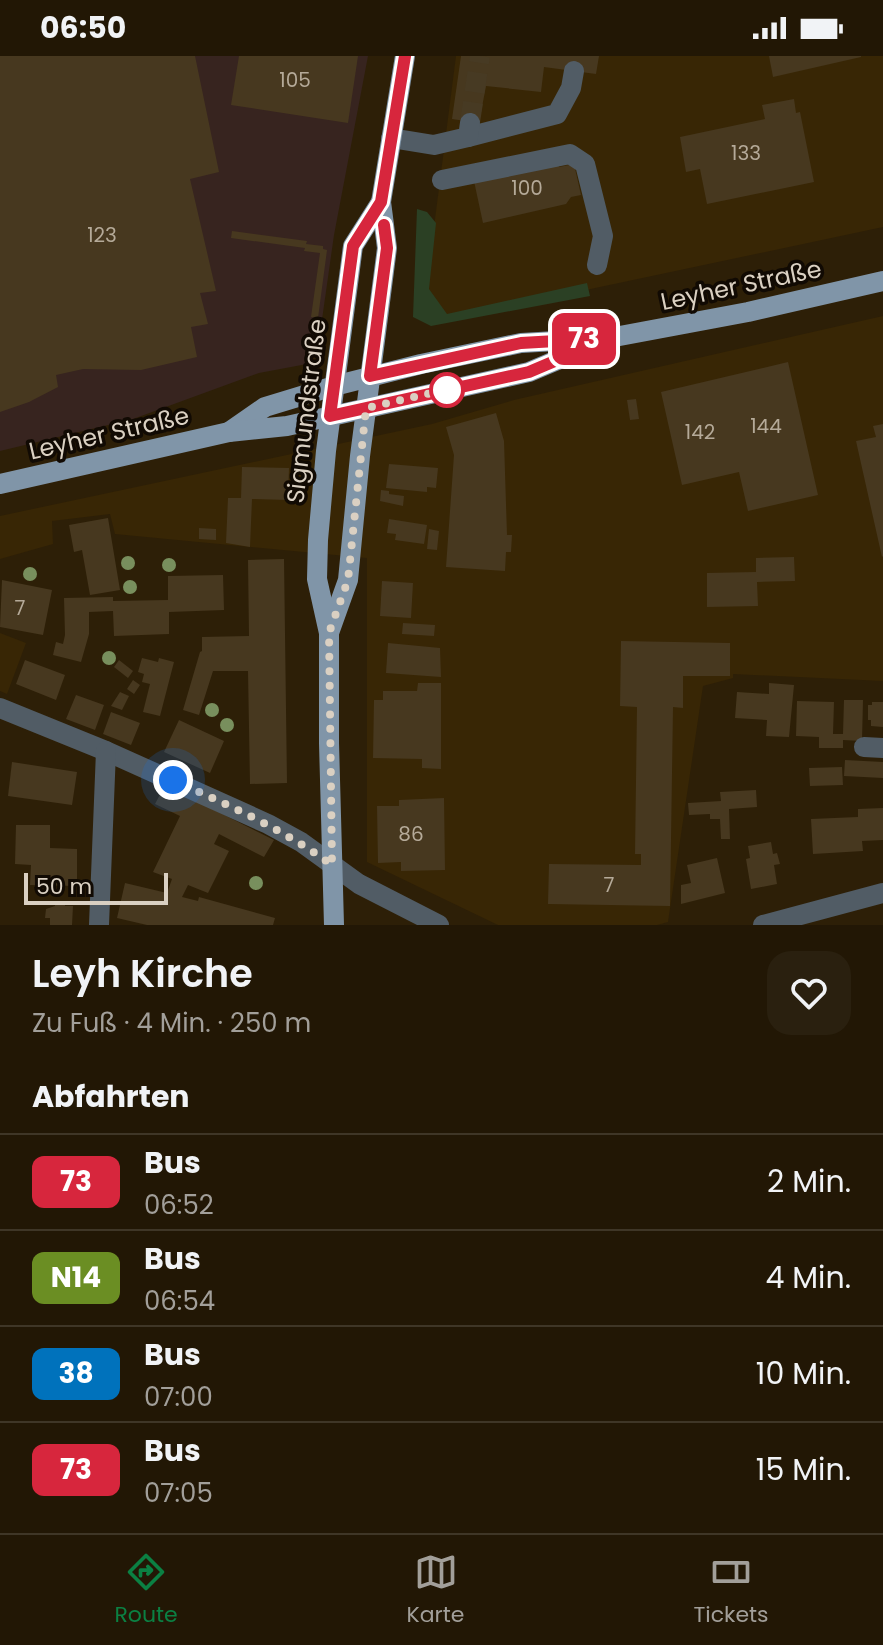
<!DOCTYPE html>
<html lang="de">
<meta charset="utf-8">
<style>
:root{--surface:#221705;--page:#2a200f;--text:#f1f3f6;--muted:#a29f9a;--line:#3f3627;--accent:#0b8043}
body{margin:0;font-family:Poppins,sans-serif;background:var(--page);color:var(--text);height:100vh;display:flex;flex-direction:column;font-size:30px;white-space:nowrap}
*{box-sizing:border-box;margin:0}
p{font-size:26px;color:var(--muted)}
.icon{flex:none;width:44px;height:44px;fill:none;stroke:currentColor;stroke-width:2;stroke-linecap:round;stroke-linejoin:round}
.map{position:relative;height:869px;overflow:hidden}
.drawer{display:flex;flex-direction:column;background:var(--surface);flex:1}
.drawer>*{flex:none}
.badge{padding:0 16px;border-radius:12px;font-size:28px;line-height:52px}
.scale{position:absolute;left:24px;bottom:20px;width:144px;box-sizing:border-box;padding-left:8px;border:4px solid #dad0c2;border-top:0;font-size:22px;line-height:28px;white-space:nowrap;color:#dad0c2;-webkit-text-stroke:6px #110a03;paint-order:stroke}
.you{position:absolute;width:40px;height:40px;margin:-20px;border:6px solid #fff;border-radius:50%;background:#1a73e8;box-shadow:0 0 0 12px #1a73e833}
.map>.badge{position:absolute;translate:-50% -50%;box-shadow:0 0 0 4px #fff}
h2{padding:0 32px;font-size:30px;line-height:72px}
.round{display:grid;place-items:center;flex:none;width:84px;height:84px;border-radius:24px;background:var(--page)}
.overview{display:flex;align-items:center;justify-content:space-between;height:136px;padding:0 32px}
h1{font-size:38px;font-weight:600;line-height:60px}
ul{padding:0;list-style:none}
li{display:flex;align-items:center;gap:24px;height:96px;padding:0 32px;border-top:2px solid var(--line)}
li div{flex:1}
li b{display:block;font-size:30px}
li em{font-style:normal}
li .badge{min-width:88px;font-weight:700;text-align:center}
.status{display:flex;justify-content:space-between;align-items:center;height:56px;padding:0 40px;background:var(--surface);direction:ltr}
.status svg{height:22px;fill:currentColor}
.menu{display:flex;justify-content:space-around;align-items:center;height:112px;border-top:2px solid var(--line);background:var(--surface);font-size:22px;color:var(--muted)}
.menu a{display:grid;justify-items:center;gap:4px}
.menu .on{color:var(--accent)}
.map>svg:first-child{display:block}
.commercial{fill:#37241f}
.built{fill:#382605}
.green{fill:#2b4024}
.building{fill:#47381f}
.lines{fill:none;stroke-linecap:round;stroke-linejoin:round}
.minor-tunnel{stroke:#473a23;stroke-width:20;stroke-dasharray:20 10;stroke-linecap:butt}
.minor{stroke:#515c65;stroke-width:20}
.major{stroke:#8095a8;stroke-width:20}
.tree{fill:#788f5d}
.line-casing{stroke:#fff;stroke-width:18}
.line{stroke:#d7263d;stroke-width:12}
.walk{stroke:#dad0c2;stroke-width:8;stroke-dasharray:0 14.4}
.stop-dot{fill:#fff;stroke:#d7263d;stroke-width:4}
.labels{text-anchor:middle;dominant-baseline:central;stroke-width:7;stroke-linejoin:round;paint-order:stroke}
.number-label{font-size:20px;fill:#b5aa99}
.street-label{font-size:24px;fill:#dad0c2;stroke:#110a03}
</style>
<div class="status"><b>06:50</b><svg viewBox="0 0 49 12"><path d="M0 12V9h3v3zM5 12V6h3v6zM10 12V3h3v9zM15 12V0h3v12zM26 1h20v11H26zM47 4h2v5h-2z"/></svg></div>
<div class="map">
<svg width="883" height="869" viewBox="0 0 883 869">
<rect width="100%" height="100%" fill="#2d1f07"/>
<!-- commercial -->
<polygon class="commercial" points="0,0 368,0 334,179 317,299 307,308 259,317 133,363 0,395"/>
<!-- built -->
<g class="built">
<polygon points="456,0 883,0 883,171 449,263 426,233"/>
<polygon points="883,260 883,625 733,618 733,622 703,630 668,866 657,869 498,869 367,806 367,502 115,478 110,458 52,465 53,488 0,503 0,460 432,368 514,344"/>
<polygon points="0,577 26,587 7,638 0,635"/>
</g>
<!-- green -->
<polygon class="green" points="417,153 427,156 436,167 429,233 447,258 587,227 590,240 431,270 413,261"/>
<!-- building -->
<g class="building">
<polygon points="0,0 195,0 219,116 190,123 216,235 200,237 208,268 191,271 197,301 141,314 83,313 56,319 58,331 29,346 0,356"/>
<polygon points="239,0 358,0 348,67 231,49"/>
<polygon points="461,0 599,0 596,18 544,11 541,36 486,30 479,67 452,63"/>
<polygon points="769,0 861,0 861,1 773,21"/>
<polygon points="794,43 796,57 800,56 814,126 707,148 700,113 686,116 680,81 765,63 762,49"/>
<polygon points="557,101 559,111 574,108 581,139 571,141 566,148 483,167 474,125"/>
<polygon points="232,175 307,185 306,188 323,190 323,193 327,194 318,262 311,261 320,197 304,195 305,192 231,182"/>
<polygon points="788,306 818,439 748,455 739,416 682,429 661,336"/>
<polygon points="636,343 639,363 630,364 627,344"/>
<polygon points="496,357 504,385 507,479 512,479 511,496 506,496 505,515 446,511 454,399 446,371"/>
<polygon points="883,368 883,500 882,501 856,385 876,381 873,370"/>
<polygon points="389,408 438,412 436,432 427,431 427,436 386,432"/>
<polygon points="242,411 289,412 288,444 252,443 250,491 226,487 228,442 241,442"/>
<polygon points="381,434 389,435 389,438 404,440 403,450 380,445"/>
<polygon points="108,462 120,534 90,539 82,494 74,496 69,469"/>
<polygon points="389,463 427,469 424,488 395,484 396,478 387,477"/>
<polygon points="199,472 216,473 216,484 199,483"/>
<polygon points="429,473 439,475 437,494 427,493"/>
<polygon points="794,501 795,525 757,526 758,550 707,551 707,517 756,516 756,502"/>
<polygon points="284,503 287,727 250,728 248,615 213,615 199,659 183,654 200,596 202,595 202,581 249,580 248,504"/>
<polygon points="223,519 224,554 169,556 169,578 114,580 113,555 89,556 89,578 81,606 53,599 56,586 63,588 65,579 64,542 113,541 113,545 168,544 168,520"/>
<polygon points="2,524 52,534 43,579 0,571"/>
<polygon points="382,525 413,527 411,562 380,560"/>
<polygon points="403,567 435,569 434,580 402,578"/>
<polygon points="621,585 730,587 730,620 683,620 683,652 673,651 670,850 548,848 549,808 641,809 641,798 635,798 637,651 620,650"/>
<polygon points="388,587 440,592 441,621 386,617"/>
<polygon points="142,602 158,606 159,602 174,606 160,660 143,656 150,628 142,626 144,618 138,616"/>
<polygon points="25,604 65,619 56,644 16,628"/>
<polygon points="119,604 133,615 128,622 114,611"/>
<polygon points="133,624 140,629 134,638 127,633"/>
<polygon points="418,627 441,627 441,713 422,712 422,703 373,702 374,644 383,644 383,635 417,635"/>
<polygon points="769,627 794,629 789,681 766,680 767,664 735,662 737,636 769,638"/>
<polygon points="120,636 129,640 122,654 111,650"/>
<polygon points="76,639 104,649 95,674 66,663"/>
<polygon points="844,644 863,644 862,685 843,684 843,692 819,692 819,681 796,680 797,645 834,646 833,678 843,678"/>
<polygon points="872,646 883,646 883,671 871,670 871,664 868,664 868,649 872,649"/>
<polygon points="111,656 140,667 131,689 103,678"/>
<polygon points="179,664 224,685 210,717 164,696"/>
<polygon points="845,704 883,706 883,722 844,720"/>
<polygon points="12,706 77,716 72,749 8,740"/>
<polygon points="842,711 843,729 810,730 809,712"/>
<polygon points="165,729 274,784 264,801 219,778 214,788 229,795 208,837 188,829 182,841 198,845 199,841 275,862 273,869 147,869 117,862 125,827 167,837 172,823 153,816 180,760 155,748"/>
<polygon points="756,734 757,751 729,753 730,783 721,783 720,763 710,763 710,758 689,759 688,747 721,745 720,736"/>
<polygon points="444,742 445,814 401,815 401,806 378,807 377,750 399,750 399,744"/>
<polygon points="883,752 883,784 862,785 863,795 813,798 811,763 858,761 858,753"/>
<polygon points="16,769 50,769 50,792 77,793 77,830 30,829 31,809 15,808"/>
<polygon points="771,786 773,798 777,797 780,808 774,809 777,828 751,833 746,803 750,802 748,790"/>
<polygon points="717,802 725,837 681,848 681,829 691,827 687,809"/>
<polygon points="55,845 65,846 65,850 73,850 72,869 50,869 50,862 45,862 46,853 55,850"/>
</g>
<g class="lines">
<!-- minor-tunnel -->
<polyline class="minor-tunnel" points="470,66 480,0"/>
<!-- minor -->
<g class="minor">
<polyline points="468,81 557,58 571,32 574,15"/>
<polyline points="391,82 434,89 468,81 470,67"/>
<polyline points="442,124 570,98 585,108 603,180 597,209"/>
<polyline points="0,652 106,695 268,768 301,786 359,828 439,869"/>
<polyline points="864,691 883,692"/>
<polyline points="99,869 106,695"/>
<polyline points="763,869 883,837"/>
</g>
<!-- major -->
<g class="major">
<polyline points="229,376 265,351 334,330 421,308 521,287 609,282 748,256 883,225"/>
<polyline points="0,428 229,376 287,370 529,316 595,288"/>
<polyline points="329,577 348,524 360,400 387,192 381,146 405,0"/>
<polyline points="334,869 329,687 329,577 317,523 318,484 326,395 353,190 381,146"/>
</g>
</g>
<!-- trees -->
<g class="tree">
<circle cx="128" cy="507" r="7"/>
<circle cx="169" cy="509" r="7"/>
<circle cx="30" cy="518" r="7"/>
<circle cx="130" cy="531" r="7"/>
<circle cx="109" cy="602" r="7"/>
<circle cx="212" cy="654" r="7"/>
<circle cx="227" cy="669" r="7"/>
<circle cx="256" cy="827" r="7"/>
</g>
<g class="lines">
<!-- line casing -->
<g class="line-casing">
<polyline id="line" points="384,169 387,192 370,320 521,287 609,282 529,316 330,360 353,190 381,146 405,0"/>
</g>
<!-- line -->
<use href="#line" class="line"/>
<!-- walk -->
<path class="walk" d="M173,724C228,749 283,773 332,809L329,577L348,524L366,352L449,333L447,334"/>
</g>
<!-- markers -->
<circle class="stop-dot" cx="447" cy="334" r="16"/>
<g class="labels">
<!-- number labels -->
<g class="number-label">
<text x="295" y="24">105</text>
<text x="746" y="97">133</text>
<text x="527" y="132">100</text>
<text x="102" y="179">123</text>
<text x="766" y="370">144</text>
<text x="700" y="376">142</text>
<text x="20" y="552">7</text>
<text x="411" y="778">86</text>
<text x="609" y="829">7</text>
</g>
<!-- street labels -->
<g class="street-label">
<text transform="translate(741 229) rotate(-12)">Leyher Straße</text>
<text transform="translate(306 355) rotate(-83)">Sigmundstraße</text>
<text transform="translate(109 377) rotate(-13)">Leyher Straße</text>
</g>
</g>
</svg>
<div class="scale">50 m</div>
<div class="you" style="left:173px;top:724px"></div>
<b class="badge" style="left:584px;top:283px;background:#d7263d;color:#fff">73</b>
</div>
<section class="drawer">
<div class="overview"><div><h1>Leyh Kirche</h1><p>Zu Fuß · 4 Min. · 250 m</p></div><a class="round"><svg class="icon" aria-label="heart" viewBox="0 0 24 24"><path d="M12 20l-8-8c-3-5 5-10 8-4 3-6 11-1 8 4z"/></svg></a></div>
<h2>Abfahrten</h2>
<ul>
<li><span class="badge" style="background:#d7263d;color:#fff">73</span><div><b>Bus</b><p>06:52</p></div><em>2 Min.</em></li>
<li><span class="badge" style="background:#6b8e23;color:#fff">N14</span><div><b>Bus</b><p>06:54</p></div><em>4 Min.</em></li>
<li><span class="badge" style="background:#0072bc;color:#fff">38</span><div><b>Bus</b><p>07:00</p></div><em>10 Min.</em></li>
<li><span class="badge" style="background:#d7263d;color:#fff">73</span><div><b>Bus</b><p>07:05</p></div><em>15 Min.</em></li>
</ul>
</section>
<nav class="menu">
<a class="on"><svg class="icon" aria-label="directions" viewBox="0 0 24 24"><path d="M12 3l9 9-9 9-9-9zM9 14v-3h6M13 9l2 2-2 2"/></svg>Route</a>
<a><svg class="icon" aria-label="map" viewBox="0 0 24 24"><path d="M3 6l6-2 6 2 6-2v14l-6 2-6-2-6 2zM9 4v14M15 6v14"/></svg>Karte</a>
<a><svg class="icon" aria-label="tickets" viewBox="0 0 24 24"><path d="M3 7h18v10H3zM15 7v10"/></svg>Tickets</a>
</nav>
